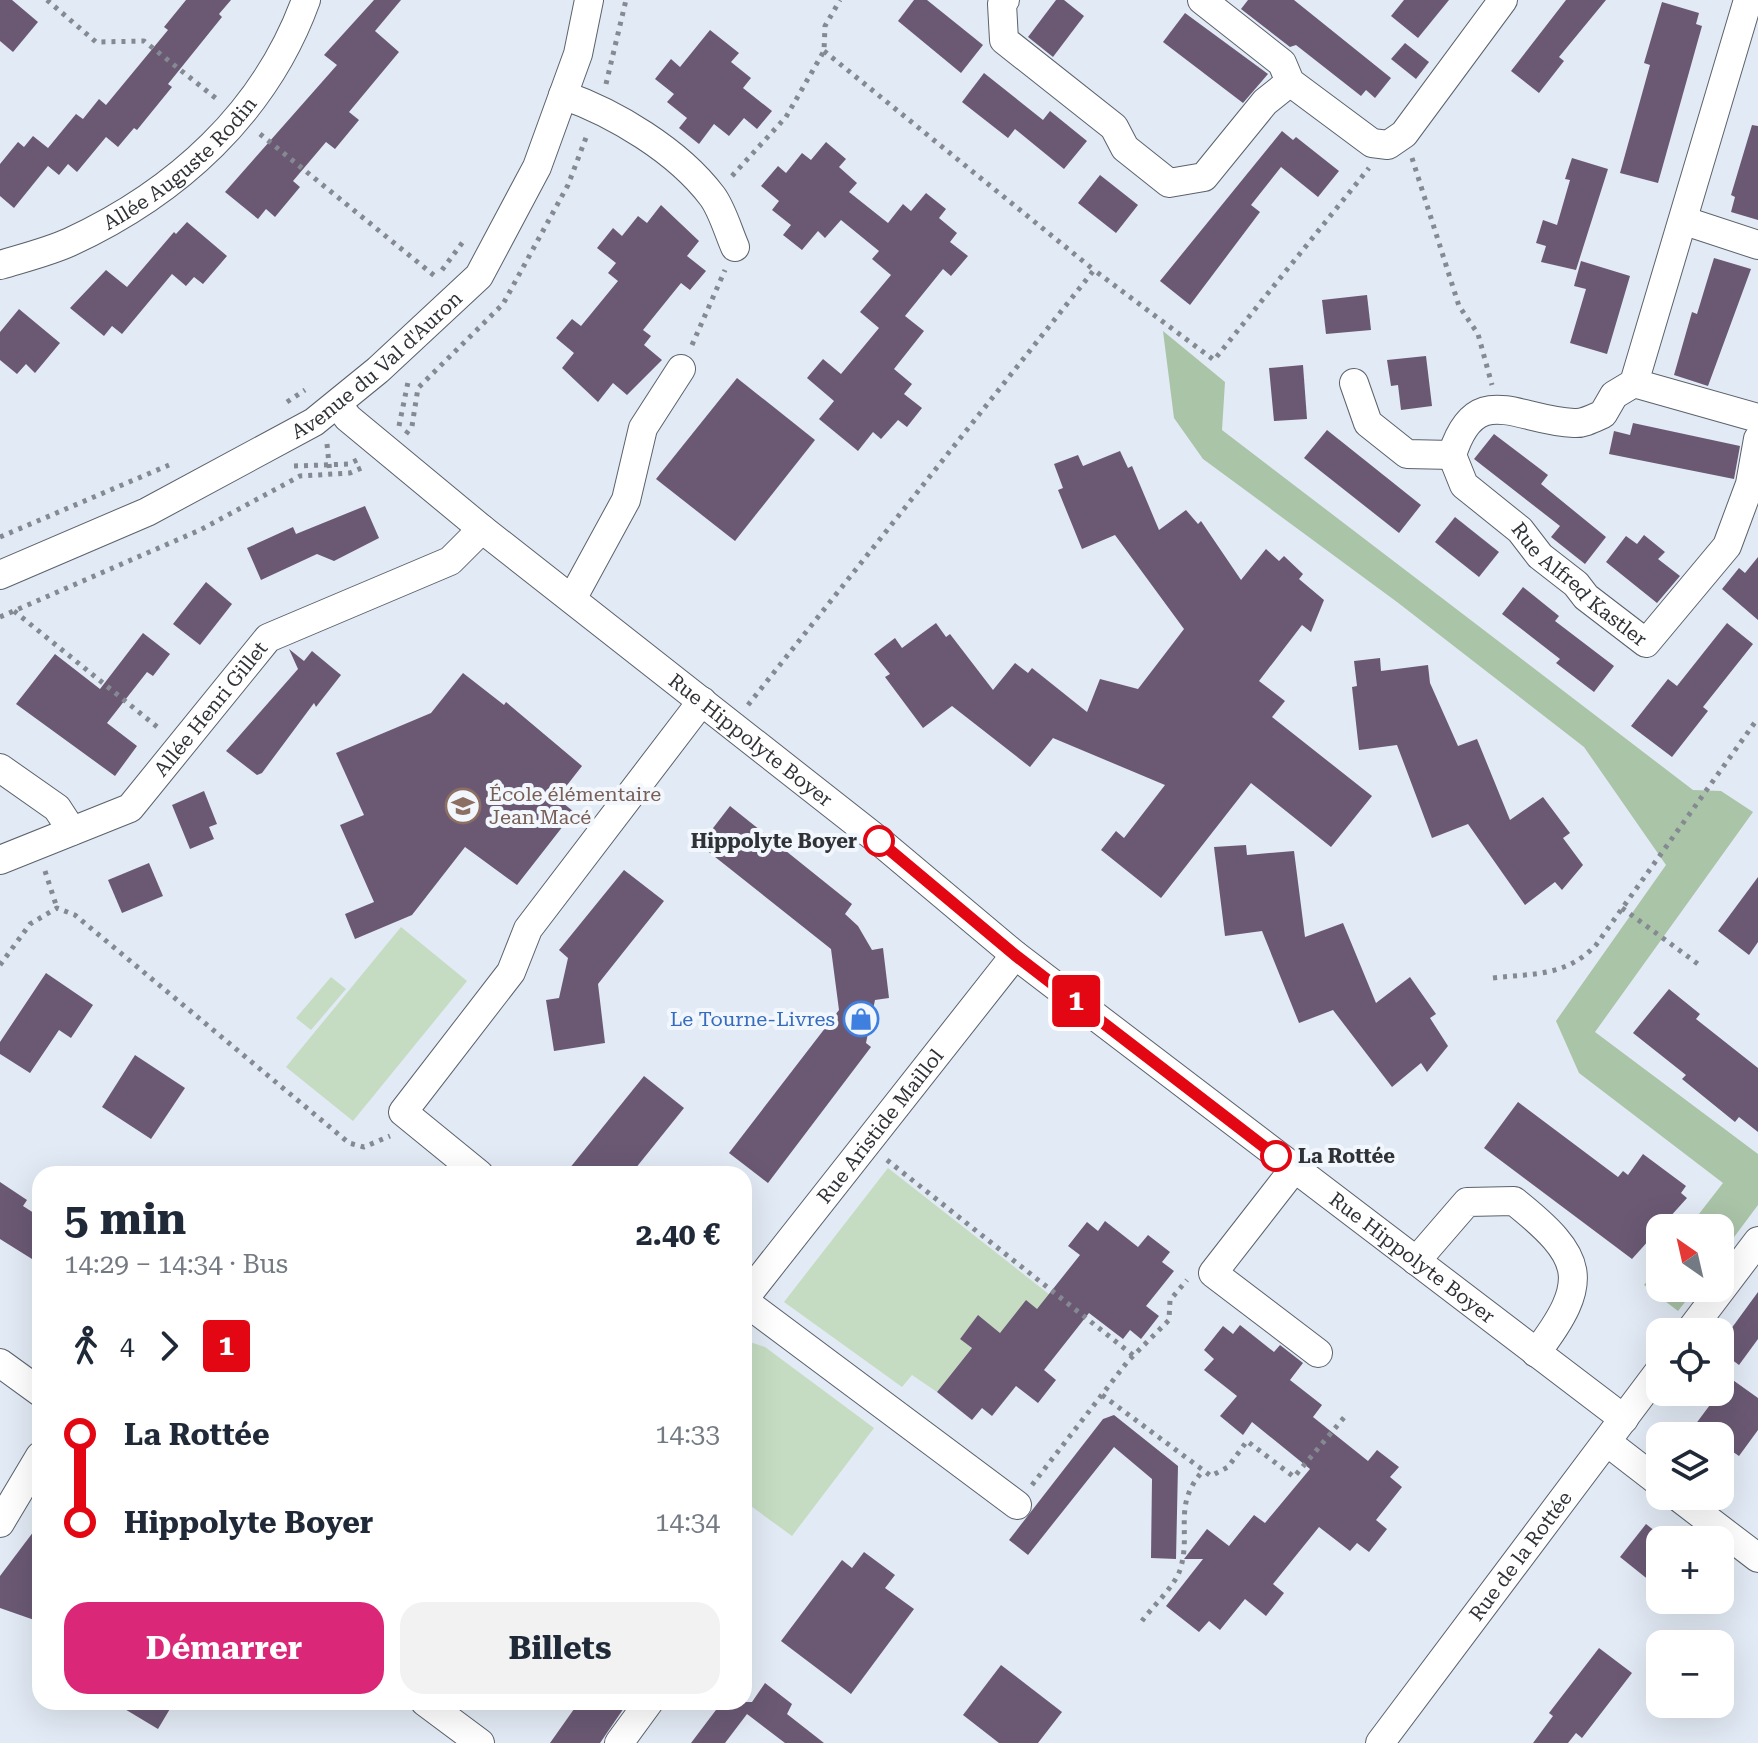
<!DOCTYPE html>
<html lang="fr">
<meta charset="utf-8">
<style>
:root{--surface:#fff;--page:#f2f2f3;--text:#1f2937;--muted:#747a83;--accent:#db2777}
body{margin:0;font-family:"Roboto Serif",serif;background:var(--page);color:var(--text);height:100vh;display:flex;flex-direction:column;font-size:30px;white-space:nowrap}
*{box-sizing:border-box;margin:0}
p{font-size:26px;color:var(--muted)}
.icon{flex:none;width:44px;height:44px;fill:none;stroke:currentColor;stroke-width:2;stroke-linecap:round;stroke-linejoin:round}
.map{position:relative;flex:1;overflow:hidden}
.side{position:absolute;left:32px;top:1166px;width:720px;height:544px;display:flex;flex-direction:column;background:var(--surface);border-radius:24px;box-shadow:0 8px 32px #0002}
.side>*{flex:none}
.badge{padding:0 16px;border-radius:6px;font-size:28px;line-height:52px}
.needle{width:52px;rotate:326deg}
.tools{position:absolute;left:1646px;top:1214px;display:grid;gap:16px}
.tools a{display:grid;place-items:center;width:88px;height:88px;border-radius:16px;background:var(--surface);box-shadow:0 8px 32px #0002;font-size:40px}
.map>.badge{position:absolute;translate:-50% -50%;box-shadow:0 0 0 4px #fff}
.legs{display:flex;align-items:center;gap:12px;height:88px;padding:0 32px;font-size:26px}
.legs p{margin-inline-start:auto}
.summary{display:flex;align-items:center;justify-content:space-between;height:136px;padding:0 32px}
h1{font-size:44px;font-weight:700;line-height:60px}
.action{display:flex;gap:16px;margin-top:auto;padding:16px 32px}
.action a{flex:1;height:92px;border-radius:24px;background:var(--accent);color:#fff;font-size:32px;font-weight:700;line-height:92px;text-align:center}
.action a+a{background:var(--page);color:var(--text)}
ul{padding:0 32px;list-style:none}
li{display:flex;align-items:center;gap:28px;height:88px;font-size:30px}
li i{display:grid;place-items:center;width:12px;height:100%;margin:0 10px;background:currentColor}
li i::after{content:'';width:20px;height:20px;margin:-10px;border:6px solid;border-radius:50%;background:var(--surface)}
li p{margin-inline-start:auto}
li:first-child i{background:linear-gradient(#0000 50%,currentColor 0)}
li:last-child i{background:linear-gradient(currentColor 50%,#0000 0)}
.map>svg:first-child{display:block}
.green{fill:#c5dcc2}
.forest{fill:#aac4a8}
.building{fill:#6b5974}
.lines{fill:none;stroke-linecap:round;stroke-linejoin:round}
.minor-casing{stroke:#5b626b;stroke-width:30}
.path{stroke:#858a92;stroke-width:5;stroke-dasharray:4 6;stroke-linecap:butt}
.minor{stroke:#fff;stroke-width:28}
.line-1-casing{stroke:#fff;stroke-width:18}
.line-1{stroke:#e30613;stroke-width:12}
.stop-1-dot{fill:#fff;stroke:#e30613;stroke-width:4}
.labels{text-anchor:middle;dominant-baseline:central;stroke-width:8;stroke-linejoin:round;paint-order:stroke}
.street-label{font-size:20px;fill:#2f3236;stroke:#f2f7fd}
.education-label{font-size:20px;fill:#785e54;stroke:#f2f7fd;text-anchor:start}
.stop-label{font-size:20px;font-weight:bold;fill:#2f3236;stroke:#f2f7fd;text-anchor:end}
.shop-label{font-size:20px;fill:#366cbe;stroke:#f2f7fd;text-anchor:end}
</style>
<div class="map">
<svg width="1758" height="1743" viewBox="0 0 1758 1743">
<rect width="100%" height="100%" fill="#e2eaf5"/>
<!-- green -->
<g class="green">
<polygon points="401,927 467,981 353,1121 286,1067"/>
<polygon points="331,977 346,989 311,1030 296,1018"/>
<polygon points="888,1168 1059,1302 1037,1309 1000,1333 979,1316 960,1339 972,1348 937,1392 912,1375 902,1387 784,1302"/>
<polygon points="750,1342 765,1347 874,1428 792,1536 744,1501 744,1343"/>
</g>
<!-- forest -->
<g class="forest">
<polygon points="1163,331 1225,382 1222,430 1693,790 1721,791 1753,812 1595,1032 1758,1154 1758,1205 1720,1256 1720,1228 1688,1228 1723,1183 1579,1073 1556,1021 1666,865 1584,747 1397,602 1203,459 1174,418"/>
<polygon points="1660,1264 1660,1288 1696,1288 1678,1311 1644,1285"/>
</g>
<!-- building -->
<g class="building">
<polygon points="0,0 12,0 38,22 13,52 0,41"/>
<polygon points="186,0 231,0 219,14 222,17 168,84 172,87 137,130 134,128 118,147 106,137 77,172 68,164 59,175 48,166 14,208 0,196 0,164 18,142 24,147 33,136 48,148 76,114 83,119 99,99 106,105 168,30 164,27"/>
<polygon points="374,0 401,0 375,31 399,52 349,112 359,120 335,149 326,142 293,181 300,187 275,217 266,209 258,219 225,192 337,65 324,55"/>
<polygon points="914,0 927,0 983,45 961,73 898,21"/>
<polygon points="1056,0 1064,0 1084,16 1053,57 1028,37"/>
<polygon points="1248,0 1294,0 1391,78 1375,98 1366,90 1361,96 1296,45 1290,47 1241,9"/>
<polygon points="1404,0 1449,0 1418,38 1391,16"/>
<polygon points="1566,0 1606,0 1559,57 1564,61 1539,93 1511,71"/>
<polygon points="1662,2 1699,13 1696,24 1702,26 1658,183 1620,173 1650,65 1644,63"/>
<polygon points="1185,13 1268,74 1243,103 1163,42"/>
<polygon points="710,30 739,53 731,62 751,78 743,88 772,111 757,129 744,118 729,136 714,124 699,144 679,128 687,118 667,102 674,94 655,79 671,59 680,67"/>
<polygon points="1405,43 1429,62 1416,79 1391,59"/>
<polygon points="984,73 1043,120 1050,111 1087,141 1064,169 1015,129 1008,138 962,102"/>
<polygon points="1752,125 1758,126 1758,220 1731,212 1735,197 1731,195"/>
<polygon points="1282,131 1293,140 1296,137 1339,171 1318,197 1281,167 1251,205 1260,212 1190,305 1160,281"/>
<polygon points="826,142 846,159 839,167 857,183 849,192 888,223 903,204 911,211 926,193 946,209 939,218 957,233 950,242 968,256 951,276 943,269 905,316 924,331 894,369 912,384 904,394 922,408 907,427 898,420 881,439 873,432 858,451 819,419 834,401 807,378 823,359 841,374 879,328 860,312 891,275 872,259 879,251 841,220 825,238 818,231 802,250 783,235 791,225 772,210 779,201 761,186 778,166 786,173 802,153 811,160"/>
<polygon points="1572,158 1608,169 1576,270 1541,262 1546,246 1536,243 1543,220 1557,225 1570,180 1565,179"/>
<polygon points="1100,175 1138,205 1116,233 1078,203"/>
<polygon points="661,205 699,241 687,256 706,271 690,290 681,283 643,330 651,336 644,345 662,360 627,395 613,383 598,402 562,368 574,353 556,338 572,319 581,326 618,281 608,273 616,263 597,248 613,228 622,236 638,216 647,223"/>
<polygon points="187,222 227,256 203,284 194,277 186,286 172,274 122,334 112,326 104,336 70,308 106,270 127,287 174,232 176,234"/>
<polygon points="1714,258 1751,269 1708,386 1674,375 1692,312 1697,314"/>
<polygon points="1581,261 1630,276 1607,354 1570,343 1586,289 1574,286"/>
<polygon points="1367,295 1371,330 1326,334 1322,300"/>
<polygon points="19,309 60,343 35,373 26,364 17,374 0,360 0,332"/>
<polygon points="1426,356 1432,406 1401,410 1398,385 1391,386 1387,360"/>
<polygon points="1303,365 1307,419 1274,421 1269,368"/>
<polygon points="737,378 815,440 735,541 656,479"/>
<polygon points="1633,423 1740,446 1734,479 1609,454 1614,431 1630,435"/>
<polygon points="1327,430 1421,505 1399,533 1304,458"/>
<polygon points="1494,434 1548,475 1541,484 1606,537 1585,564 1551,537 1560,526 1474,459"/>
<polygon points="1120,451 1128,468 1132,466 1159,530 1186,510 1198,524 1201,521 1241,580 1266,549 1279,561 1284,556 1303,574 1299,579 1324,600 1311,632 1302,625 1259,681 1285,701 1272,717 1372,796 1331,847 1251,783 1161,898 1101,850 1116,831 1124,838 1165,785 1053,738 1030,767 952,706 923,728 885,677 890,674 874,654 895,638 902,648 936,623 946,637 950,634 993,690 1015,663 1028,673 1032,668 1087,712 1100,679 1138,689 1184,629 1115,535 1082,549 1058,490 1063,488 1054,464 1078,455 1083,466"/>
<polygon points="365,506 379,538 334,561 317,554 261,580 247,548 293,527 296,534"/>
<polygon points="1455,517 1499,552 1479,577 1435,542"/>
<polygon points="1644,535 1665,552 1658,559 1680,576 1657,603 1606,562 1626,536 1637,544"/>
<polygon points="1758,557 1758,620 1722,589 1739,568 1745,573"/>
<polygon points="206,582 232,604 200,645 173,624"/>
<polygon points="1523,587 1559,616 1555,621 1614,666 1594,692 1556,663 1560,659 1502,614"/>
<polygon points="1727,623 1753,644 1703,707 1708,711 1672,757 1631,726 1668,679 1677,686"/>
<polygon points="143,633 170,654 153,676 147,672 107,723 137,746 115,776 16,704 55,654 100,689"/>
<polygon points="289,649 304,661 312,651 341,675 316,707 314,703 262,773 257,775 226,751 298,669"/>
<polygon points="1380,658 1381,671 1428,665 1430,683 1458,746 1477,739 1510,820 1543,797 1570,833 1563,838 1583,865 1562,890 1555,882 1525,905 1468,824 1432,838 1397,745 1359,750 1352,687 1357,686 1354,661"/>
<polygon points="463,673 504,705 506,702 582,766 557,798 574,812 517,885 465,847 412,915 355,939 345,914 374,902 340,825 364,815 336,753 431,713"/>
<polygon points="204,791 217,824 209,827 214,839 190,849 172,805"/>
<polygon points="730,806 852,904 845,914 858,926 872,950 883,948 889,998 875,1000 866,1043 871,1047 768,1183 729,1153 839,1010 831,949 700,845"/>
<polygon points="1246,845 1247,855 1294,851 1305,937 1343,923 1376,1003 1410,977 1436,1014 1430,1018 1448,1046 1427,1072 1421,1063 1392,1087 1333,1010 1299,1023 1262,931 1225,936 1214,847"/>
<polygon points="149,863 163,896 122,913 108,880"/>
<polygon points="624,870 664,901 598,984 605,1043 554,1051 546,1000 559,998 568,958 559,950"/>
<polygon points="1758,877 1758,942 1749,955 1718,931"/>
<polygon points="46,973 93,1005 71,1038 59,1030 30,1073 0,1054 0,1042"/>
<polygon points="1669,989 1700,1014 1696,1019 1758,1068 1758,1132 1739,1117 1735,1122 1682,1079 1686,1075 1633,1033"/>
<polygon points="135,1055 185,1088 151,1139 102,1107"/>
<polygon points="644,1076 684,1108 631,1174 565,1174"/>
<polygon points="1518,1102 1618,1177 1623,1171 1628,1175 1643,1154 1686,1186 1681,1193 1687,1198 1632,1259 1484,1148"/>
<polygon points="0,1182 27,1200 23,1206 40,1217 40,1264 0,1239"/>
<polygon points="1105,1221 1138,1247 1148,1235 1170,1252 1162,1262 1174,1271 1146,1306 1159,1316 1141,1339 1130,1330 1123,1339 1089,1313 1044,1370 1056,1380 1038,1403 1016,1386 992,1416 982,1408 972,1420 937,1392 972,1348 960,1339 978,1315 1000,1333 1026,1300 1037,1309 1080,1255 1068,1246 1087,1222 1098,1231"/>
<polygon points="1758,1292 1758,1339 1739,1365 1720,1351 1720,1344"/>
<polygon points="1240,1325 1274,1352 1280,1345 1303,1363 1290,1380 1322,1405 1313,1417 1368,1461 1377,1450 1399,1467 1390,1477 1402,1487 1376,1520 1387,1529 1369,1552 1357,1543 1350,1551 1319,1527 1273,1584 1284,1593 1266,1616 1245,1599 1220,1630 1209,1621 1199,1632 1166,1606 1203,1559 1184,1559 1207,1529 1229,1546 1254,1515 1265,1523 1310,1469 1252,1422 1243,1435 1220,1416 1237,1396 1204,1370 1214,1359 1204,1350 1223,1326 1233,1334"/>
<polygon points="1730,1378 1758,1398 1758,1430 1739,1456 1720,1443 1720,1436 1711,1436 1695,1425"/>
<polygon points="1114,1415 1178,1466 1176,1559 1151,1558 1152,1479 1114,1447 1028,1555 1009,1540 1103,1419"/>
<polygon points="40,1523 40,1622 0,1608 0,1576"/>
<polygon points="1646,1524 1660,1535 1660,1589 1620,1557"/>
<polygon points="864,1552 895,1575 885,1588 914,1609 851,1694 781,1641 842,1560 852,1568"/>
<polygon points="1599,1648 1632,1673 1582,1738 1576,1733 1568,1743 1533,1743 1553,1716 1549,1713"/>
<polygon points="1001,1665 1062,1712 1038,1743 999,1743 963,1715"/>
<polygon points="765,1683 792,1704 787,1714 824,1743 785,1743 747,1714 725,1743 691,1743 722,1702 752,1702"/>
<polygon points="113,1702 174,1702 158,1729"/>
<polygon points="579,1702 628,1702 600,1743 550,1743"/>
</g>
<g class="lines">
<!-- minor casing -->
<g class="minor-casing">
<g id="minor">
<polyline points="1005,0 1002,4 1004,40 1114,127 1125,148 1169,183 1204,177 1265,102 1290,82"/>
<polyline points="1202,0 1282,63 1290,82 1372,143 1388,145 1404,134 1503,0"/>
<path id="s1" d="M1748,0L1634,383L1614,395L1603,414C1594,418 1583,424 1574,423C1517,421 1476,379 1452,455L1464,485L1520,530L1540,556L1576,584L1586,597L1646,643L1727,546L1750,484L1758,439"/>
<path d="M563,95C615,113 678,151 712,196C722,209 728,231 735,247"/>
<polyline points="1685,221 1758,245"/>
<path id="s2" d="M0,265C23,258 48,252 70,242C176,193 265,113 306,0"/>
<polyline points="1354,383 1368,423 1407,454 1452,455"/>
<polyline points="1634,383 1758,418"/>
<path id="s3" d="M338,405L348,418L482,529L878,840L1015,955L1624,1419"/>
<path id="s4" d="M0,575L147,512L314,422L378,370L479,276L537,167L578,54L589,0"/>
<polyline points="572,599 626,500 643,428 681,369"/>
<polyline points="0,768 57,808 72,831"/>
<path id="s5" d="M0,860L130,808L268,638L450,561L482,529"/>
<polyline points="1294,1169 1213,1273 1318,1353"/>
<polyline points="479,1174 403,1112 511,972 528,929 702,701"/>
<path d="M1416,1261L1467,1202L1514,1201C1584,1257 1592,1280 1536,1353"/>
<path id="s6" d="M744,1299L1015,955"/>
<polyline points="744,1301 1017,1505"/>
<polyline points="1689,1332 1758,1241"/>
<polyline points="0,1363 40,1392"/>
<polyline points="1607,1442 1660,1483"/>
<polyline points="1677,1496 1758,1558"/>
<polyline points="0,1523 40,1456"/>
<polyline points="425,1702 480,1743"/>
<polyline points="619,1743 649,1702"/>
<path id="s7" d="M1380,1743L1660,1370"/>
</g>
</g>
<!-- path -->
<g class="path">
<polyline points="47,0 96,42 144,41 218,100"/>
<polyline points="824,51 1094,270"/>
<polyline points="606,84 626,0"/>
<polyline points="260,134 436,277"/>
<polyline points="1412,158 1459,306 1478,334 1492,385"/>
<polyline points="732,176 786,117 824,51 825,26 840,0"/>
<polyline points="442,270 465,239"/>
<polyline points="692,345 725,270"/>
<polyline points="287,402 305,390"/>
<polyline points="399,426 408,382"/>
<polyline points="406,434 412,426 418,388 503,304 568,185 587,135"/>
<polyline points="327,444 330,474"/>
<polyline points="294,466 349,464 359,459"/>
<polyline points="0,537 169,465"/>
<polyline points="14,611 161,730"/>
<polyline points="0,617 200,530 300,476 350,473 366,466"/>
<polyline points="748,705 1094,270 1214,360 1369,168"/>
<polyline points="45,871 57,908"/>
<polyline points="1622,908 1698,964"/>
<polyline points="0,965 30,924 57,908 75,915 349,1143 364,1147 390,1136"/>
<path d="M1493,978C1535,973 1565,977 1596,945L1758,718"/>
<polyline points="887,1160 1134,1356"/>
<polyline points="1102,1395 1211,1476 1228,1467 1247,1441 1294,1477 1347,1414"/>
<polyline points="1032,1485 1128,1361 1169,1320 1170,1300 1187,1280"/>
<path d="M1142,1621C1153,1606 1174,1587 1180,1570C1192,1533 1172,1506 1202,1472"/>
</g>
<!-- minor -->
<use href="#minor" class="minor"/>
</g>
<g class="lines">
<!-- line-1 casing -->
<g class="line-1-casing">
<polyline id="line-1" points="879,841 1015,955 1276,1156"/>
</g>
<!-- line-1 -->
<use href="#line-1" class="line-1"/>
</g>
<!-- icons -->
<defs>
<g id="school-ring" transform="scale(1.8)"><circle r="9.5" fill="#f2f7fd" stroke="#8d6e63" stroke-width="1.5"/><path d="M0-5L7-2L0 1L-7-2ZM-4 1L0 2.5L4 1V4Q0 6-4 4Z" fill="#8d6e63"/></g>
<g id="shop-ring" transform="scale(1.8)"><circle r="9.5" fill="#f2f7fd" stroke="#3f7fe0" stroke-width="1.5"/><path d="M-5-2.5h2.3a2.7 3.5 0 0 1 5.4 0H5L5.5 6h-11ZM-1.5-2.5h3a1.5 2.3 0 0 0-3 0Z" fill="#3f7fe0"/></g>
</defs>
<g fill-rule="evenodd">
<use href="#school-ring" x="463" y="806"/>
<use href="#shop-ring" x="861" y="1019"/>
</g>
<!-- markers -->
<g class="stop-1-dot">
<circle cx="879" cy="841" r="14"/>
<circle cx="1276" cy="1156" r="14"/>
</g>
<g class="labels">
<!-- street labels -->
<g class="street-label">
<text stroke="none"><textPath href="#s2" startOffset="210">Allée Auguste Rodin</textPath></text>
<text stroke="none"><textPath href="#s4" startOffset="434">Avenue du Val d'Auron</textPath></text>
<text stroke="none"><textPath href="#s1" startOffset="808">Rue Alfred Kastler</textPath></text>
<text stroke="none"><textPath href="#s5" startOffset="268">Allée Henri Gillet</textPath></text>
<text stroke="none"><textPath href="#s3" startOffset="532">Rue Hippolyte Boyer</textPath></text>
<text stroke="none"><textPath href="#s6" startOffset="220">Rue Aristide Maillol</textPath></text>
<text stroke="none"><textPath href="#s3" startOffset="1372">Rue Hippolyte Boyer</textPath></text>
<text stroke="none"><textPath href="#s7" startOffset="234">Rue de la Rottée</textPath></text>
</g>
<!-- education labels -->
<g class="education-label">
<text x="489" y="794">École élémentaire<tspan x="489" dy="23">Jean Macé</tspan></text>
</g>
<!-- stop labels -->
<g class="stop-label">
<text x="857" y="841">Hippolyte Boyer</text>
<text x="1298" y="1156" text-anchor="start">La Rottée</text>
</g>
<!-- shop labels -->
<g class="shop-label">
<text x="835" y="1019">Le Tourne-Livres</text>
</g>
</g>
</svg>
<div class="tools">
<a><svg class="needle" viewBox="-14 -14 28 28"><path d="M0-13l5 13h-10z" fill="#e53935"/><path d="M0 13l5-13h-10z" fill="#747a83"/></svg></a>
<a><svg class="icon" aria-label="locate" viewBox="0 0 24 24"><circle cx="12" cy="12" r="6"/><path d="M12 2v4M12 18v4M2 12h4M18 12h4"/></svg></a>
<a><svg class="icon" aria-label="layers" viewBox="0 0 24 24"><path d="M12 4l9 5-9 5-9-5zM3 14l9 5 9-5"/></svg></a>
<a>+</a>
<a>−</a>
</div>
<b class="badge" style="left:1076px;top:1001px;background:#e30613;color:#fff">1</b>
<section class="side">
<div class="summary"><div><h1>5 min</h1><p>14:29 – 14:34 · Bus</p></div><b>2.40 €</b></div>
<div class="legs"><svg class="icon" aria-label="walk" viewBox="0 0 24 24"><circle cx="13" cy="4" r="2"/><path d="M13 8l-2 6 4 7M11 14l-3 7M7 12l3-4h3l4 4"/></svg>4<svg class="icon" aria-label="forward" viewBox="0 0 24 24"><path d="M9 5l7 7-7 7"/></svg><b class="badge" style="background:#e30613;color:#fff">1</b></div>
<ul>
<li><i style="color:#e30613"></i><b>La Rottée</b><p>14:33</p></li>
<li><i style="color:#e30613"></i><b>Hippolyte Boyer</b><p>14:34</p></li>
</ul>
<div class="action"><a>Démarrer</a><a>Billets</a></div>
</section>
</div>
